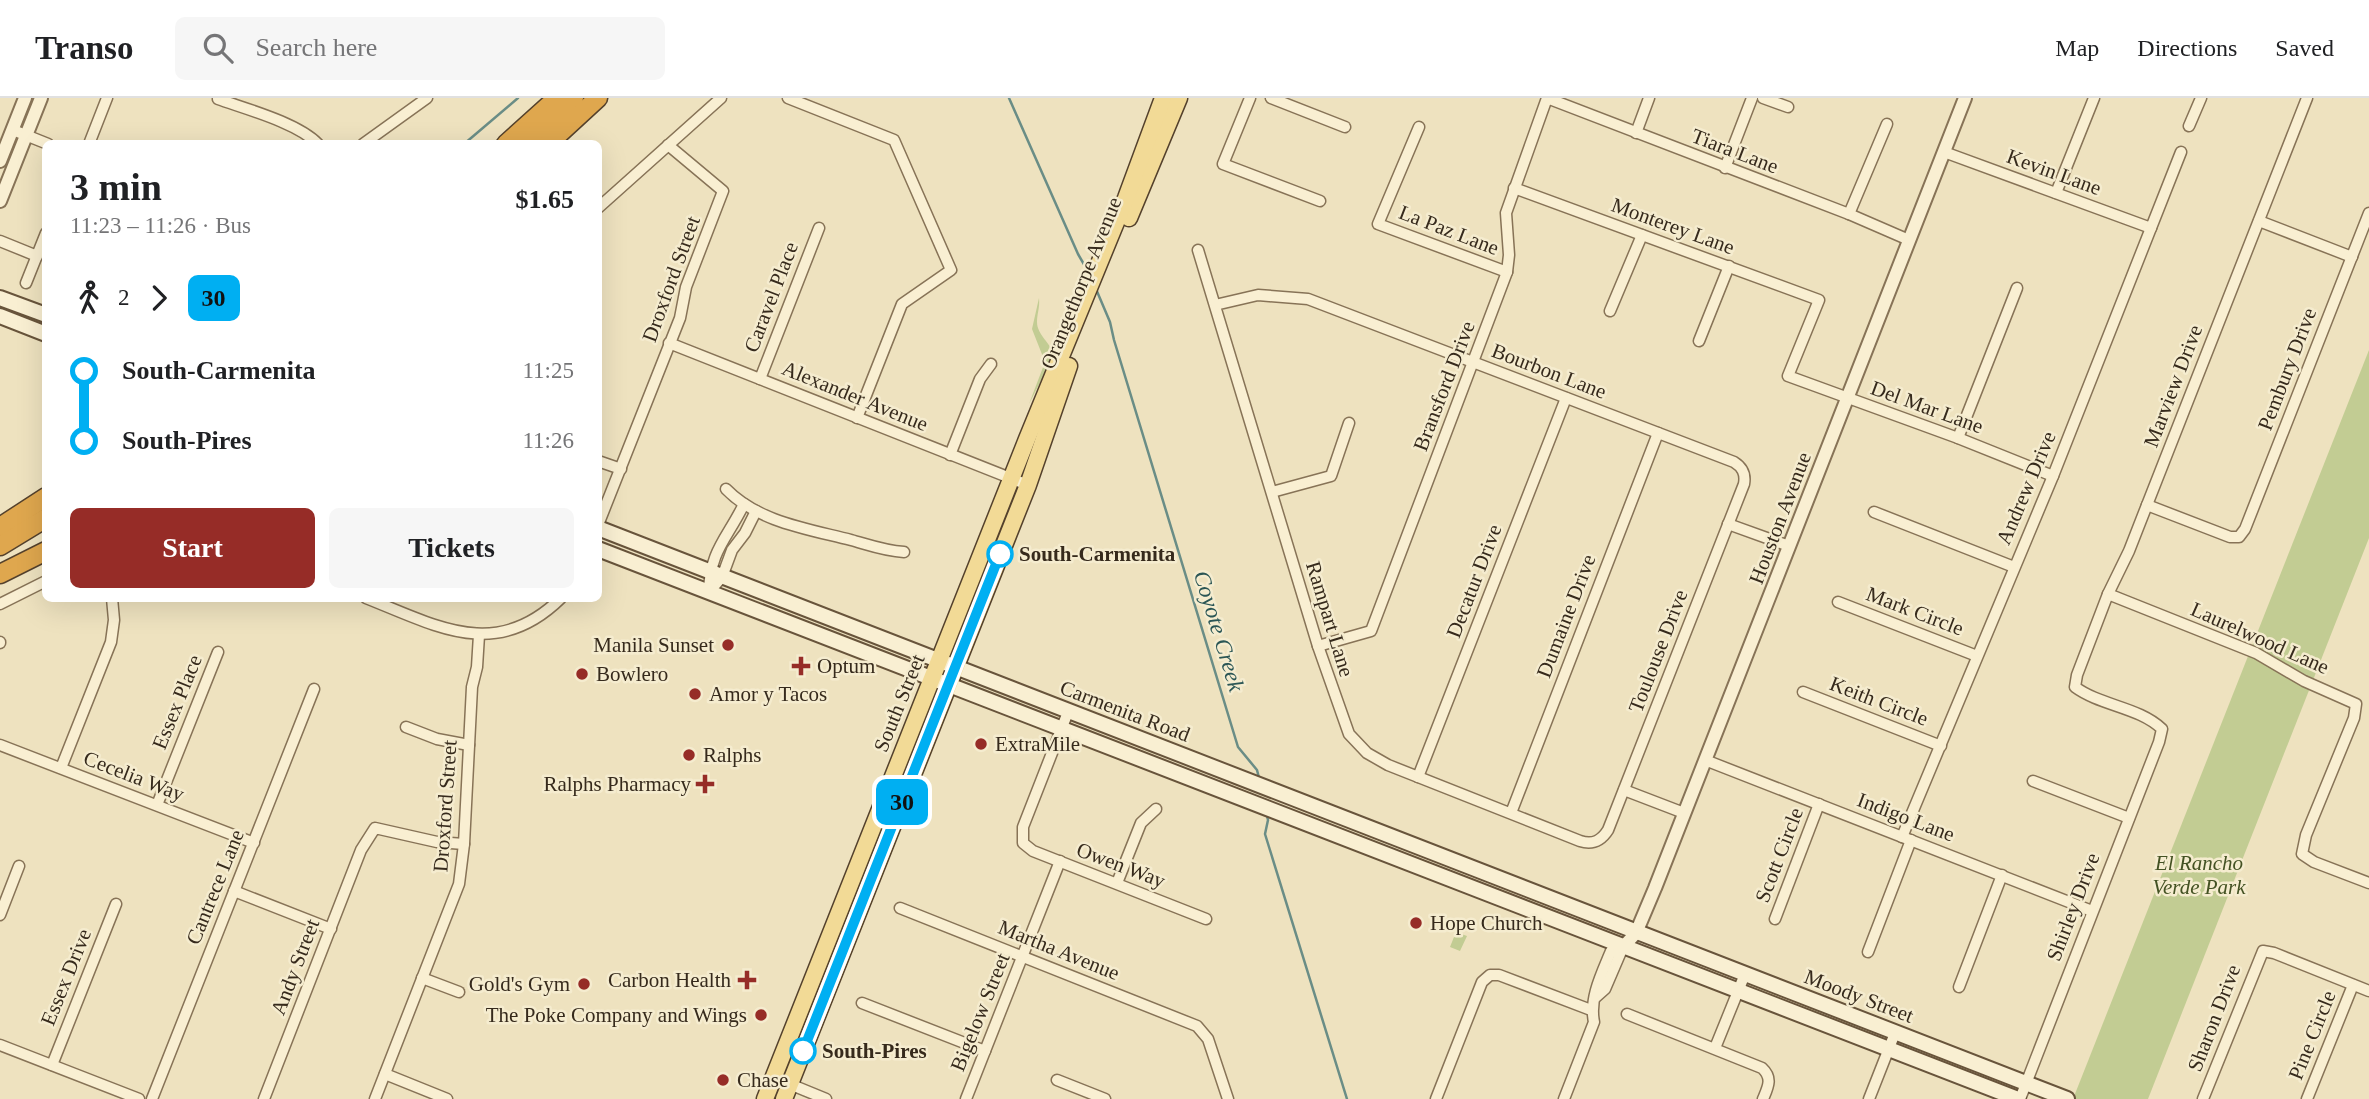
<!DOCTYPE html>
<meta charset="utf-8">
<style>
:root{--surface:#fff;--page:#f6f6f6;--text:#202124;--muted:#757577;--line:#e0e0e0;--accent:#962c27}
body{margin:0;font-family:"Times New Roman",serif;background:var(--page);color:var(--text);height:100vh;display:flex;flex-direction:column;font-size:26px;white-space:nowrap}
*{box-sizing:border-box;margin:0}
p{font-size:23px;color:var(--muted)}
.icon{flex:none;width:38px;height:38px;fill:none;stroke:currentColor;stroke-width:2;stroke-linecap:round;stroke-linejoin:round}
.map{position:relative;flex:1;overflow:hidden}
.details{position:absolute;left:42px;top:42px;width:560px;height:462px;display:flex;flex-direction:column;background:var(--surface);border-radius:10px;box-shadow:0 7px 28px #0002}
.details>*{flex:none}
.badge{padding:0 14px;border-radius:10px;font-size:24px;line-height:46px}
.map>.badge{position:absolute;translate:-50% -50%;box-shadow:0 0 0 4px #fff}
.legs{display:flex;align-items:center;gap:10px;height:77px;padding:0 28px;font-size:23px}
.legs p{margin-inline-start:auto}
.summary{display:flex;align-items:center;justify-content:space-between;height:119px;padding:0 28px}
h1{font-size:38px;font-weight:800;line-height:52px}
.cta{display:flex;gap:14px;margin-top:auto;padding:14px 28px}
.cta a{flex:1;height:80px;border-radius:10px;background:var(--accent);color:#fff;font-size:28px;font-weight:800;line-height:80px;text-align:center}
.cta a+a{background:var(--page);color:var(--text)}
ul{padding:0 28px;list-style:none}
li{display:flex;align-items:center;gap:24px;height:70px;font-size:26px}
li i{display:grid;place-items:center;width:10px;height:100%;margin:0 9px;background:currentColor}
li i::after{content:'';width:18px;height:18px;margin:-9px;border:5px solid;border-radius:50%;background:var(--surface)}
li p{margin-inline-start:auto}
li:first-child i{background:linear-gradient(#0000 50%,currentColor 0)}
li:last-child i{background:linear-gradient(currentColor 50%,#0000 0)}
header{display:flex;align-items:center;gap:42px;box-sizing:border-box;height:98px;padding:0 35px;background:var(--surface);border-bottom:2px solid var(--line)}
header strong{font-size:33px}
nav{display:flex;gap:38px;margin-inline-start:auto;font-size:24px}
.search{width:490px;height:63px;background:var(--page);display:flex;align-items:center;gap:18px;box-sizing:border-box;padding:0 24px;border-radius:10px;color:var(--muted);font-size:26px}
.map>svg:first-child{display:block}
.green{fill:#c2cc93}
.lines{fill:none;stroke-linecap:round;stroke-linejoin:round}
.stream{stroke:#6a8d86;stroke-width:2.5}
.minor-casing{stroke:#877357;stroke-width:13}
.tertiary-casing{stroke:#877357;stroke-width:16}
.secondary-casing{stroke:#68543b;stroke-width:18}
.primary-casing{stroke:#54412c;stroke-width:19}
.motorway-casing{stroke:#54412c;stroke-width:21}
.minor{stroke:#f9efd2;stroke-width:10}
.tertiary{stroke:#f9efd2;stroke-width:12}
.secondary{stroke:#f9efd2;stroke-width:14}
.primary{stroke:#f2da96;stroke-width:16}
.motorway{stroke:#dfa74e;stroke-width:18}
.line-1-casing{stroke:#fff;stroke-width:16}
.line-1{stroke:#00aff2;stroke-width:10}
.stop-1-dot{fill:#fff;stroke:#00aff2;stroke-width:3.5}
.poi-dot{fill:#962c27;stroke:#f5eccf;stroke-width:2.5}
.labels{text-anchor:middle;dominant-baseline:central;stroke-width:5;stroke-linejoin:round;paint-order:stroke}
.street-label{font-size:21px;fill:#362a1c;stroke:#f5eccf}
.stop-label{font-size:21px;font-weight:bold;fill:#362a1c;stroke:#f5eccf;text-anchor:start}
.poi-label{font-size:21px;fill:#362a1c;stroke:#f5eccf;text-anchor:start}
.park-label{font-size:21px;font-style:italic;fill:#445223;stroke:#f5eccf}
.water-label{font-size:23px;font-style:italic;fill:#2b5655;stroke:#f5eccf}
</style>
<header>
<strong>Transo</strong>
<div class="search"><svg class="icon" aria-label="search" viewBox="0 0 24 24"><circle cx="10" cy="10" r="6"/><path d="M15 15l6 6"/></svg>Search here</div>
<nav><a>Map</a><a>Directions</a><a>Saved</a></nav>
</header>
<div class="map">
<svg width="2369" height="1001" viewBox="0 0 2369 1001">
<rect width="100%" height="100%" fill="#eee2bf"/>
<!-- green -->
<g class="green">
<path d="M1039,200C1040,209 1037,216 1037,224C1037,237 1051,245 1054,257L1029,306L1045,264L1032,231Z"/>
<polygon points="2369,252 2369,440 2148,1001 2073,1001"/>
<polygon points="1456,834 1467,838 1460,853 1450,849"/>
</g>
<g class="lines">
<!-- stream -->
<g class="stream">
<polyline points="1009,0 1078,156 1089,175"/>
<polyline points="464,46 518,0"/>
<polyline points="1096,191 1110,224 1114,242 1238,649 1257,672 1259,680"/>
<polyline points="1266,714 1268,722 1265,736 1347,1001"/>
</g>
<!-- minor casing -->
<g class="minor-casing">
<g id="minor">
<polyline points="788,0 894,42 951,172 902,206 857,320"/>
<polyline points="1250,0 1223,66 1320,103"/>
<polyline points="1271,0 1345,29"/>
<polyline points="1763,0 1788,9"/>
<path d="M218,1C246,11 298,25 318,46"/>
<polyline points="2189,28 2201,0"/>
<polyline points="1419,29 1378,126 1507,174"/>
<polyline points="13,32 48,46"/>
<polyline points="1636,35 1649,0"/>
<polyline points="89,46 107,0"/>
<polyline points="363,46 427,0"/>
<polyline points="1944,54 2151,130"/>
<polyline points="1725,70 1752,0"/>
<polyline points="1514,90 1819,202 1788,278 1958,340 2053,378"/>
<polyline points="2056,95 2094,0"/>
<polyline points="598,110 721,0"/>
<polyline points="1849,116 1887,26"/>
<polyline points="2259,123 2352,159"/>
<polyline points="0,143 37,158"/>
<path d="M1198,152L1318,548L1349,636L1367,655L1388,667L1580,743C1593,747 1601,743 1608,732L1744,386C1746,375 1742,369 1734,364L1308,201L1258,197L1215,207"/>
<polyline points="26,185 46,135"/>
<polyline points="1610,213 1642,137"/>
<polyline points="1699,243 1729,168"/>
<polyline points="669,245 1028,387"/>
<polyline points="760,281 819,130"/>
<polyline points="1958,340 2017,190"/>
<polyline points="950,357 980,281 991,266"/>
<polyline points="598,363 621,371"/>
<path d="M726,391C758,424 808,431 851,442C869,447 885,453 904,454"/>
<polyline points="1272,394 1331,378 1349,325"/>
<polyline points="2147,407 2230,439 2239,439 2245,431 2369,115"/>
<polyline points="1874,414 2014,469"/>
<polyline points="1728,426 1789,448"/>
<polyline points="598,427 680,220 686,189 723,93 668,47"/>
<path d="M709,494C710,452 727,441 744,406"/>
<polyline points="709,494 722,479 732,452 745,435 756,413"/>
<polyline points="2108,496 2256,555 2304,583 2356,606 2354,620 2306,737 2302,756 2314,764 2369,785"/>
<path d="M366,500C437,528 496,564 561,500"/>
<polyline points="1838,504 1977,558"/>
<polyline points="0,506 46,483"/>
<polyline points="0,545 0,544"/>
<polyline points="1318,548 1371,533 1507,174 1509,157 1506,115 1547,0 1849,116 1909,142"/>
<polyline points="1803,594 1941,648"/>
<polyline points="1068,614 1023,729 1023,745 1033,753 1206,821"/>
<polyline points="406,629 437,641 469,647"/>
<polyline points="0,647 254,745"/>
<polyline points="1705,662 2092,813"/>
<polyline points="61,670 111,544 114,522 112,500"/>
<polyline points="1418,679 1566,300"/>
<polyline points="2033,683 2129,720"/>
<polyline points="1624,692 1684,715"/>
<polyline points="157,707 218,554"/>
<polyline points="1511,715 1658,335"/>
<polyline points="1902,739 2053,378 2181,54"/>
<polyline points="1117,785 1141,725 1156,711"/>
<polyline points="234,793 331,831"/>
<polyline points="900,810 1197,928 1208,941 1228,1001"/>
<polyline points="0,817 19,768"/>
<polyline points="1775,821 1819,706"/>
<polyline points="1868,854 1911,742"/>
<polyline points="422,880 459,894"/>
<polyline points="1959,889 2002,777"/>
<polyline points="1596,899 1605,891 1623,849"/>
<polyline points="862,905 985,953"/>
<path d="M1627,916L1762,970C1773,980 1768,989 1763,1001"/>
<polyline points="0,947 139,1001"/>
<polyline points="1715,950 1745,876"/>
<polyline points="52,967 116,806"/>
<polyline points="385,976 447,1001"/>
<polyline points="1057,982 1105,1001"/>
<polyline points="787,985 826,1001"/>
<polyline points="152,1001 314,591"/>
<polyline points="264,1001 361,752 375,730 437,744 464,746"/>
<polyline points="375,1001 459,786 464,746 472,589 477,569 479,537"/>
<polyline points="966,1001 1060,763"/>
<polyline points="1436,1001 1482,884 1490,877 1499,877 1591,912"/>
<path d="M1564,1001L1594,924C1589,900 1602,875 1611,853L1623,849"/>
<polyline points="1869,1001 1895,935"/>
<path d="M2020,1001L2159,644L2162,631C2139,609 2101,608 2075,589L2077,577L2108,496L2129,453L2147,407L2307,0"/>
<polyline points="2203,1001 2263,853 2274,855 2369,893"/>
<polyline points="2307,1001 2353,887"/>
</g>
</g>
<!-- tertiary casing -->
<g class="tertiary-casing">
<g id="tertiary">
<polyline points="0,63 25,0"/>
<polyline points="0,103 41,0"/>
<polyline points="1623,849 1636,835 1655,790 1965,0"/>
</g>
</g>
<!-- secondary casing -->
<g class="secondary-casing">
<g id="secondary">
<polyline points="0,200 46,217"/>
<polyline points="0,218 46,236"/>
<polyline points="598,430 2067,1001"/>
<polyline points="598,451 2018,1001"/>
</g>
</g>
<!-- primary casing -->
<g class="primary-casing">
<g id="primary">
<polyline points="1129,120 1179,0"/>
<polyline points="765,1001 1027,341 1126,100 1163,0"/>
<polyline points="784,1001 1028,387 1069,268"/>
</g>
</g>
<!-- motorway casing -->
<g class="motorway-casing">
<g id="motorway">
<polyline points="506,46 557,0"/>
<polyline points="525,46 574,0"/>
<polyline points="548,46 598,0"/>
<polyline points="0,429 46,399"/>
<polyline points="0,448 46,420"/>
<polyline points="0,476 46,453"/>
</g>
</g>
<!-- minor -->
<use href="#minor" class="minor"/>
<!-- tertiary -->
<use href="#tertiary" class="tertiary"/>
<!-- secondary -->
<use href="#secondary" class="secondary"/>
<!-- primary -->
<use href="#primary" class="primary"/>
<!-- motorway -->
<use href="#motorway" class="motorway"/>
</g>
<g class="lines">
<!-- line-1 casing -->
<g class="line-1-casing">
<polyline id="line-1" points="803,953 1000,456"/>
</g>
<!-- line-1 -->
<use href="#line-1" class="line-1"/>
</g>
<!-- markers -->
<g class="stop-1-dot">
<circle cx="1000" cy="456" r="12"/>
<circle cx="803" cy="953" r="12"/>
</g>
<g class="poi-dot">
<circle cx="728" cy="547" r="7"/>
<path d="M797.5 557.5h7v7h7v7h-7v7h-7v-7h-7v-7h7z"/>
<circle cx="582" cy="576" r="7"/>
<circle cx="695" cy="596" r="7"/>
<circle cx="981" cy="646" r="7"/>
<circle cx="689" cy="657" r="7"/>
<path d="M701.5 675.5h7v7h7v7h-7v7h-7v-7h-7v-7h7z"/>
<circle cx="1416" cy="825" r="7"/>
<path d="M743.5 871.5h7v7h7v7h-7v7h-7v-7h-7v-7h7z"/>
<circle cx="584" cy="886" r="7"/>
<circle cx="761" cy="917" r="7"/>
<circle cx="723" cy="982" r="7"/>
</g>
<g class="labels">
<!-- street labels -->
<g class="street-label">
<text transform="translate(1735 53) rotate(21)">Tiara Lane</text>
<text transform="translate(2054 74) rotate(20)">Kevin Lane</text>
<text transform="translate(1673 128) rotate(20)">Monterey Lane</text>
<text transform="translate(1449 132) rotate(21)">La Paz Lane</text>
<text transform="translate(671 181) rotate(-70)">Droxford Street</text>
<text transform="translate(1081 185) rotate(-68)">Orangethorpe Avenue</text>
<text transform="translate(771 199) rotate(-69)">Caravel Place</text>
<text transform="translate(2287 271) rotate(-69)">Pembury Drive</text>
<text transform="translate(1549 273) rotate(21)">Bourbon Lane</text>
<text transform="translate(1444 288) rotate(-69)">Bransford Drive</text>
<text transform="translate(2173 288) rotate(-69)">Marview Drive</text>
<text transform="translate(855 298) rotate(22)">Alexander Avenue</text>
<text transform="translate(1927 309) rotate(20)">Del Mar Lane</text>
<text transform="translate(2026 390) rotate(-67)">Andrew Drive</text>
<text transform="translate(1780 420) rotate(-69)">Houston Avenue</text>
<text transform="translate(1474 483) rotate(-69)">Decatur Drive</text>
<text transform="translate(1915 513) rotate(21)">Mark Circle</text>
<text transform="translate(1566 518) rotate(-69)">Dumaine Drive</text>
<text transform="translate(1330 521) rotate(73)">Rampart Lane</text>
<text transform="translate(2260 540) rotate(24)">Laurelwood Lane</text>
<text transform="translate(1658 553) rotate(-69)">Toulouse Drive</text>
<text transform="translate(1879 603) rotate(21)">Keith Circle</text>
<text transform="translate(177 604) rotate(-68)">Essex Place</text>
<text transform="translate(899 605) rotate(-68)">South Street</text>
<text transform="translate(1125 613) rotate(21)">Carmenita Road</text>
<text transform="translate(134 678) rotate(21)">Cecelia Way</text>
<text transform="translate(445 708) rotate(-86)">Droxford Street</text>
<text transform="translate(1906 719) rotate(21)">Indigo Lane</text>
<text transform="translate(1779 757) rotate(-69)">Scott Circle</text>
<text transform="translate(1121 767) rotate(21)">Owen Way</text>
<text transform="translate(215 789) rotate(-68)">Cantrece Lane</text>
<text transform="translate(2073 809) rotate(-69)">Shirley Drive</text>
<text transform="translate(1059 852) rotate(22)">Martha Avenue</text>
<text transform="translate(295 869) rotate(-69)">Andy Street</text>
<text transform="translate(66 879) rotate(-68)">Essex Drive</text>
<text transform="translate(1859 898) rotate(21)">Moody Street</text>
<text transform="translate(980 914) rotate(-68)">Bigelow Street</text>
<text transform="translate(2214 920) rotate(-69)">Sharon Drive</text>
<text transform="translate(2312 937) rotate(-68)">Pine Circle</text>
</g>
<!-- stop labels -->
<g class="stop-label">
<text x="1019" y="456">South-Carmenita</text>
<text x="822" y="953">South-Pires</text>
</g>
<!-- poi labels -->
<g class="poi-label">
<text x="714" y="547" text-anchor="end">Manila Sunset</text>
<text x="817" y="568">Optum</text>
<text x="596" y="576">Bowlero</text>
<text x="709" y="596">Amor y Tacos</text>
<text x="995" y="646">ExtraMile</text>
<text x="703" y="657">Ralphs</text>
<text x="691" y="686" text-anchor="end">Ralphs Pharmacy</text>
<text x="1430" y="825">Hope Church</text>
<text x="731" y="882" text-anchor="end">Carbon Health</text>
<text x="570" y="886" text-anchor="end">Gold's Gym</text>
<text x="747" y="917" text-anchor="end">The Poke Company and Wings</text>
<text x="737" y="982">Chase</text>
</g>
<!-- park labels -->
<g class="park-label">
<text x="2199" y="765">El Rancho<tspan x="2199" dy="24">Verde Park</tspan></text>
</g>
<!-- water labels -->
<g class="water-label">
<text transform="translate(1219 533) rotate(73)">Coyote Creek</text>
</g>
</g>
</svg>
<b class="badge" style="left:902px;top:704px;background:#00aff2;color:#111">30</b>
<section class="details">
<div class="summary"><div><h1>3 min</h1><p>11:23 – 11:26 · Bus</p></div><b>$1.65</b></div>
<div class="legs"><svg class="icon" aria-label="walk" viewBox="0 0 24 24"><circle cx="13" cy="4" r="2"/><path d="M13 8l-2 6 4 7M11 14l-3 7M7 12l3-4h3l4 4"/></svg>2<svg class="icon" aria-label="forward" viewBox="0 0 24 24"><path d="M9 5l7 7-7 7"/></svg><b class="badge" style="background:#00aff2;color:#111">30</b></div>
<ul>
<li><i style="color:#00aff2"></i><b>South-Carmenita</b><p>11:25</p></li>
<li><i style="color:#00aff2"></i><b>South-Pires</b><p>11:26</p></li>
</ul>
<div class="cta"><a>Start</a><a>Tickets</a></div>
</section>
</div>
